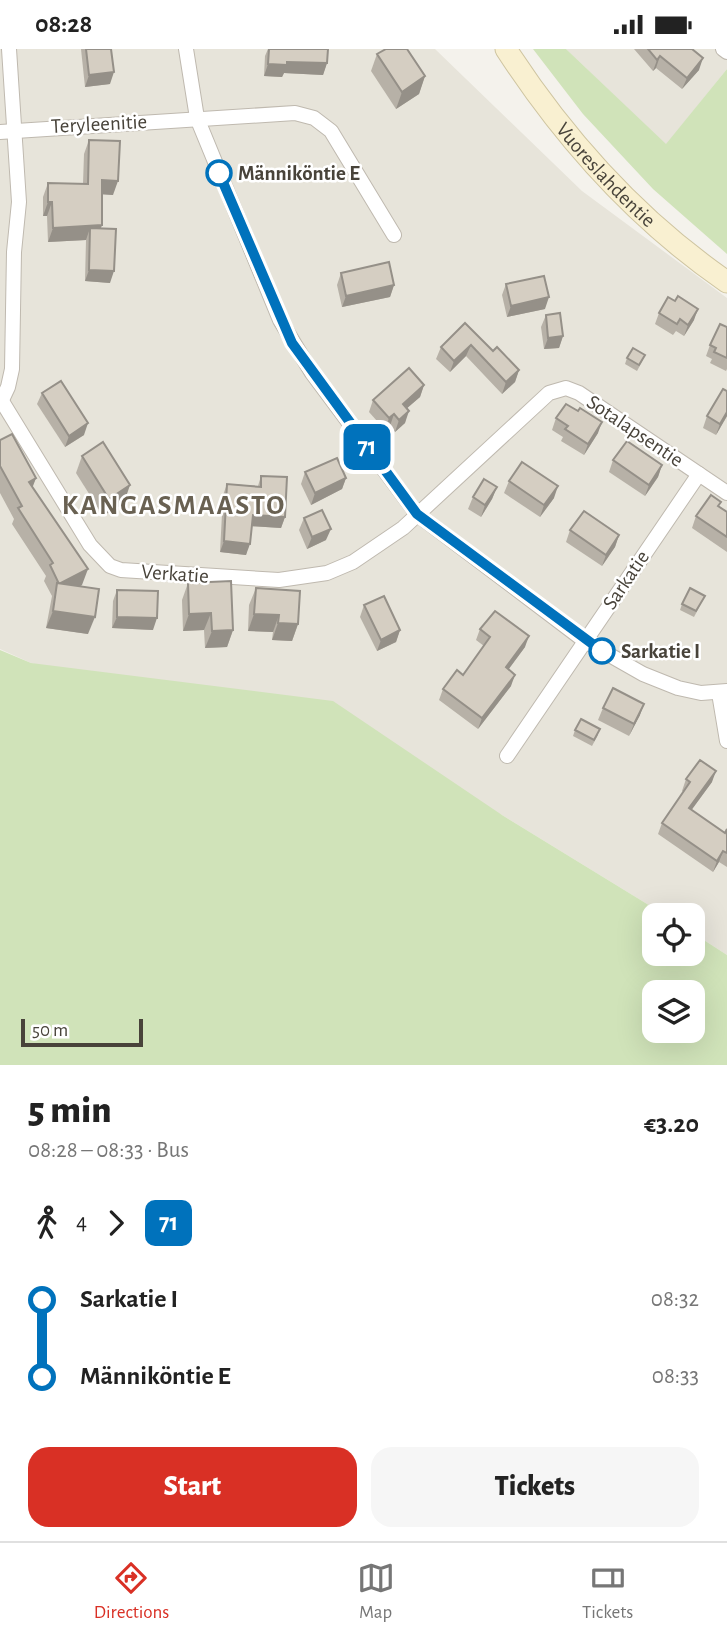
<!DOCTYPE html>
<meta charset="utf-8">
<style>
:root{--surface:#fff;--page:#f6f6f6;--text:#222;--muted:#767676;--line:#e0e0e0;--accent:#d93025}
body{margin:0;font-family:"Alegreya Sans",sans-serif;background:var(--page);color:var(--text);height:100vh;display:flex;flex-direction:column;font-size:26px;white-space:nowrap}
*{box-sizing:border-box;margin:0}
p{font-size:23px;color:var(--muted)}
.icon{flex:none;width:38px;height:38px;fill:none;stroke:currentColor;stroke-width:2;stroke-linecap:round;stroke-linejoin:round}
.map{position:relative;height:1016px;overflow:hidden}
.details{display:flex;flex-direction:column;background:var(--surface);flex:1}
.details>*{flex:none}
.badge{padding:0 14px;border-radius:10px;font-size:24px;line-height:46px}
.tools{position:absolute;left:642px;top:854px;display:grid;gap:14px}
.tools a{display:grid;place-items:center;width:63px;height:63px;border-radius:14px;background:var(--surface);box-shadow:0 7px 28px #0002;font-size:35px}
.scale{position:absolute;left:21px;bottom:18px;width:122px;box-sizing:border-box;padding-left:7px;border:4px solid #48433a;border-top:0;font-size:19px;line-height:24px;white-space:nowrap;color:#48433a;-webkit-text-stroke:5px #fff;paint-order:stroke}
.map>.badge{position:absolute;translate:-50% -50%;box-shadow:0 0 0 4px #fff}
.legs{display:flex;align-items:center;gap:10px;height:77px;padding:0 28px;font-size:23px}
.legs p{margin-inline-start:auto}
.headline{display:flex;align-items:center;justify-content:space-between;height:119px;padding:0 28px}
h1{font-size:38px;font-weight:800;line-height:52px}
.button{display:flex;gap:14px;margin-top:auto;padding:14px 28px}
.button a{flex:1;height:80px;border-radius:21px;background:var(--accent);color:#fff;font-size:28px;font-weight:800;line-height:80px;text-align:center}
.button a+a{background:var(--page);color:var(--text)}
ul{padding:0 28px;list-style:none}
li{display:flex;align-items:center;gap:24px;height:77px;font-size:26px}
li i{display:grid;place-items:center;width:10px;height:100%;margin:0 9px;background:currentColor}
li i::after{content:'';width:18px;height:18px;margin:-9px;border:5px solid;border-radius:50%;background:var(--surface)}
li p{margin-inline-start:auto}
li:first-child i{background:linear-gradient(#0000 50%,currentColor 0)}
li:last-child i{background:linear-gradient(currentColor 50%,#0000 0)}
.status{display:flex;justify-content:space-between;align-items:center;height:49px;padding:0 35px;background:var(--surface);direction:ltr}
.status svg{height:19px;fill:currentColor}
.dock{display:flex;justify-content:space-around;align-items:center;height:98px;border-top:2px solid var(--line);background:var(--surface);font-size:19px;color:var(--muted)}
.dock a{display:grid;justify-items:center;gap:4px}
.dock .on{color:var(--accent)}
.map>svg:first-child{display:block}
.residential{fill:#e7e4da}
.green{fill:#d0e3b9;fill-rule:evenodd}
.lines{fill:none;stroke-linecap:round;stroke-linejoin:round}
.street-casing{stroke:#bfb9af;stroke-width:16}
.secondary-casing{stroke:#cec4a0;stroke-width:23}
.street{stroke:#fff;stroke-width:14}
.secondary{stroke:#f9f0d1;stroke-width:21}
.wall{fill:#b7b1a7}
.shaded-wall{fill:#959088}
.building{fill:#d5cec2;stroke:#959088;stroke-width:2}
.line-1-casing{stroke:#fff;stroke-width:16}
.line-1{stroke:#0072bc;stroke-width:10}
.stop-1-dot{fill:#fff;stroke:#0072bc;stroke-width:3.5}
.labels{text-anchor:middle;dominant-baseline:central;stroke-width:5;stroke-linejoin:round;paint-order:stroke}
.street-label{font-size:21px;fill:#48433a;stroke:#fff}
.stop-label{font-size:21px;font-weight:bold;fill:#48433a;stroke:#fff;text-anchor:start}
.district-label{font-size:28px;font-weight:bold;letter-spacing:2px;fill:#696152;stroke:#fff}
</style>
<div class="status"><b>08:28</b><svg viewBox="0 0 49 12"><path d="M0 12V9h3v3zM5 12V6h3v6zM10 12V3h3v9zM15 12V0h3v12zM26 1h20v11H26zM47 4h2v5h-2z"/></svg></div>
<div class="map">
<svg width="727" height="1016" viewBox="0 0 727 1016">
<rect width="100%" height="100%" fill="#f4f2ec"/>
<!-- residential -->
<g class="residential">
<polygon points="0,0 435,0 582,142 727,249 727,906 693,884 693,866 665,866 502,766 31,614 0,600"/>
<polygon points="566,0 727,0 727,20 666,96"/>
</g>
<!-- green -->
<g class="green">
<polygon points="533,0 566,0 666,95 727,20 727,205 653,140 583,65"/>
<path d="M0,601L31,614L333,652L502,766L665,866H654V905H693V884L727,906V1016H0ZM654,943H693V982H654Z"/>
</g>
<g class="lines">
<!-- street casing -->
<g class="street-casing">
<g id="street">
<polyline points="186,0 197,69 280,271 312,324 417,465 585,592 643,625 678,639 701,644 727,642"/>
<polyline points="723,0 727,3"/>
<polyline points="0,83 295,64 314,69 331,82 394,186"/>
<polyline points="3,354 90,496 110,517 121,521 279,531 327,524 353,513 403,479 549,344 566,339 579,344 727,444"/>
<polyline points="0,355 8,338 12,320 14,203 19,153 9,0"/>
<polyline points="719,644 727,692"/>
<polyline points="507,707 699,425"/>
</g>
</g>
<!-- secondary casing -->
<g class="secondary-casing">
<g id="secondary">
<path id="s1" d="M506,0C565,91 637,171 727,233"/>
</g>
</g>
<!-- street -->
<use href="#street" class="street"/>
<!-- secondary -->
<use href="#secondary" class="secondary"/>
</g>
<!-- wall -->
<g class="wall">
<polygon points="81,0 111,0 110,35 85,38"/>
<polygon points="268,0 328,0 327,14 323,26 284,24 282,28 264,27 265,7"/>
<polygon points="634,0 692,0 699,21 682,40 656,19 653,22"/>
<polygon points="377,5 425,27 419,45 396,60 371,22"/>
<polygon points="89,91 113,146 102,145 101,180 110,234 85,232 86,191 48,193 47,167 43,167 43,148 48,134 83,135 84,105"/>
<polygon points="341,224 394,236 390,248 342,258 337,236"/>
<polygon points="506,235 545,260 507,268 502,246"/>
<polygon points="675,252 694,271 684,287 676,282 673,286 655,275 659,264"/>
<polygon points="546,266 563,287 559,299 544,300 541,278"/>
<polygon points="465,274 493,302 519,321 515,333 502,345 466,307 450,323 436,310 441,298"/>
<polygon points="727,278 727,320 726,322 710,314 712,310 706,307 710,296"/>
<polygon points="627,309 643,311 637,322 625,315"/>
<polygon points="424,336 420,348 407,359 405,374 395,383 390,377 385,381 369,363 373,351"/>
<polygon points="727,342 727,367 716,386 703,379 707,367"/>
<polygon points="42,344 84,386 65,398 37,355"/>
<polygon points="578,362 598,384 584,406 561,392 563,388 552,381 556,369"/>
<polygon points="0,391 36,429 32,438 82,536 80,537 88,585 46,579 52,547 44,532 46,527 12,475 14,470 0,444"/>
<polygon points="82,407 124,454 103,467 76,424"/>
<polygon points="613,411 662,416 658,428 645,447 609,423"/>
<polygon points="305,423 346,429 342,440 311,456 301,435"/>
<polygon points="261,427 285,468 281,479 252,477 246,506 220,503 223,446 227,435 258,437"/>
<polygon points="509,432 554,449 540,468 504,444"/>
<polygon points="497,438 492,450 481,468 468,460 473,448"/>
<polygon points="721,453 719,457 727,463 727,503 692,479 696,467"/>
<polygon points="304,469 326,491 307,500 299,481"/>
<polygon points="570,481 619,486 615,498 602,517 566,493"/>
<polygon points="188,534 233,581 227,598 205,599 204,581 183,582 182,551"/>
<polygon points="256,539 298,575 292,592 272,591 273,583 248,582 249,556"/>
<polygon points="117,541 153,581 112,579 113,552"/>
<polygon points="705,547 694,568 680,561 682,555"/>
<polygon points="364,556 400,581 396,593 377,602 360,568"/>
<polygon points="480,580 525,598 508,621 511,637 478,680 439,651 443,640 463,626 484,597 476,591"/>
<polygon points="603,659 640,666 629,687 598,671"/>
<polygon points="575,681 598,686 592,697 573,687"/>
<polygon points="686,730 712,733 691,761 725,784 727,780 727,818 719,813 713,823 658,785 662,774 684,743 682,742"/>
</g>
<!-- shaded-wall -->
<g class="shaded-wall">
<polygon points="660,7 656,19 653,22 657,11"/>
<polygon points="703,9 699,21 682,40 687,29"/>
<polygon points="287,13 327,14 323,26 284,24 282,28 264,27 268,15"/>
<polygon points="114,23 110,35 85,38 89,26"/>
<polygon points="425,27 419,45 396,60 402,43"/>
<polygon points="102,131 118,132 113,146 97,145"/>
<polygon points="48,153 52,153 47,167 43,167"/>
<polygon points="102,176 97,190 90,179 86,191 48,193 53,179"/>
<polygon points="89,221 114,222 110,234 85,232"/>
<polygon points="394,236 390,248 342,258 346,247"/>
<polygon points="549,248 545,260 507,268 511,257"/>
<polygon points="698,260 694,271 684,287 688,276"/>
<polygon points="563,287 559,299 544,300 548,289"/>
<polygon points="471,296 466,307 450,323 454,312"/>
<polygon points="519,321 515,333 502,345 506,333"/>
<polygon points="424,336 420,348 398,367 403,355"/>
<polygon points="409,362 405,374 395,383 399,371"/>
<polygon points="727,363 727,367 716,386 720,375"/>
<polygon points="394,365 390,377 385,381 389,369"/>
<polygon points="602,373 598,384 584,406 588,395"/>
<polygon points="88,374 84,386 65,398 69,387"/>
<polygon points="662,416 658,428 645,447 649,436"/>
<polygon points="36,429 30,445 29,433"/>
<polygon points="346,429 342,440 311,456 315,444"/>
<polygon points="130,436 124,454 103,467 109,450"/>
<polygon points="558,437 554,449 540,468 544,456"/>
<polygon points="497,438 492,450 481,468 485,456"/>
<polygon points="253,466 285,468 281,479 249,477"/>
<polygon points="331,480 326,491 307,500 312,488"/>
<polygon points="619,486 615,498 602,517 606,506"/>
<polygon points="224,492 250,495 246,506 220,503"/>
<polygon points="88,520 82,536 54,551 59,535"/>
<polygon points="53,562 95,568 88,585 46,579"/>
<polygon points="211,564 204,581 183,582 189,565"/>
<polygon points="254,565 279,566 273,583 248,582"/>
<polygon points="117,568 157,569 153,581 112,579"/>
<polygon points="278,574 298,575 292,592 272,591"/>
<polygon points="233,581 227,598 205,599 212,582"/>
<polygon points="400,581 396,593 377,602 381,591"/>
<polygon points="529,587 525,598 502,629 506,618"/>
<polygon points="515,626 511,637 478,680 482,669"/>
<polygon points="644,655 640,666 629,687 634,675"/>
<polygon points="716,722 712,733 685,770 689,759"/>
<polygon points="723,802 719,813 713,823 717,812"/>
</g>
<!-- building -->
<g class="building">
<polygon points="86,0 111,0 114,23 89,26"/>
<polygon points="269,0 328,0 327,14 287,13 287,16 268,15"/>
<polygon points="386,0 407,0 425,27 402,43 377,5"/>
<polygon points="648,0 692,0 703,9 687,29 660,7 657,11"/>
<polygon points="89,91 120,92 118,132 102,131 102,176 53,179 52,153 48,153 48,134 88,135"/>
<polygon points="90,179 116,180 114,222 89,221"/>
<polygon points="389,213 394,236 346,247 341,224"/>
<polygon points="544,227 549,248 511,257 506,235"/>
<polygon points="678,247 698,260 688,276 680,270 677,275 659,264 668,248 675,252"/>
<polygon points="560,264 563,287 548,289 546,266"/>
<polygon points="465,274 493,302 497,298 519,321 506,333 471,296 454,312 441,298"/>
<polygon points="720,275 727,278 727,309 714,303 716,299 710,296"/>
<polygon points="633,299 645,306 639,316 627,309"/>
<polygon points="409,319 424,336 403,355 409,362 399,371 394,365 389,369 373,351"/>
<polygon points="61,332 88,374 69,387 42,344"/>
<polygon points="723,340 727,342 727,363 720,375 707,367"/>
<polygon points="566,355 578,362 580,359 602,373 588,395 565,380 568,377 556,369"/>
<polygon points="12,385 36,429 29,433 88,520 59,535 50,516 53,514 18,459 22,457 0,417 0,391"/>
<polygon points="627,392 662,416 649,436 613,411"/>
<polygon points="103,393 130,436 109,450 82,407"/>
<polygon points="337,409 346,429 315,444 305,423"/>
<polygon points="522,413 558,437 544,456 509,432"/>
<polygon points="261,427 287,428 285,468 253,466 250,495 224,492 227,435 261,438"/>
<polygon points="484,430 497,438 485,456 473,448"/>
<polygon points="711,446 721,453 718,457 727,463 727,488 696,467"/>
<polygon points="322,461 331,480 312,488 304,469"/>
<polygon points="584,462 619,486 606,506 570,481"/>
<polygon points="231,532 233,581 212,582 211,564 189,565 188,534"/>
<polygon points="57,534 99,540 95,568 53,562"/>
<polygon points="256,539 300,542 298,575 278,574 279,566 254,565"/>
<polygon points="690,539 705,547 696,562 682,555"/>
<polygon points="117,541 158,542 157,569 117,568"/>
<polygon points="384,547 400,581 381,591 364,556"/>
<polygon points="495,562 529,587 506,618 515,626 482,669 443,640 457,621 463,626 490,588 480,580"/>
<polygon points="613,639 644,655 634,675 603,659"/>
<polygon points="581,670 600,680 594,691 575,681"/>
<polygon points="700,711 716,722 689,759 725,784 727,780 727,804 723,802 717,812 662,774 690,733 686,730"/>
</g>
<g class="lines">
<!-- line-1 casing -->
<g class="line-1-casing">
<polyline id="line-1" points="219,124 292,294 417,465 602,602"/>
</g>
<!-- line-1 -->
<use href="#line-1" class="line-1"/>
</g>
<!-- markers -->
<g class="stop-1-dot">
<circle cx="219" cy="124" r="12"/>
<circle cx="602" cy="602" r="12"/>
</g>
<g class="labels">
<!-- street labels -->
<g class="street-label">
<text transform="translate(99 75) rotate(-3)">Teryleenitie</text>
<text stroke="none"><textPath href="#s1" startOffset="161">Vuoreslahdentie</textPath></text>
<text transform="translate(635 382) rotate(34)">Sotalapsentie</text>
<text transform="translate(175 525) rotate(4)">Verkatie</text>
<text transform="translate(626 531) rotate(-56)">Sarkatie</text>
</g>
<!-- stop labels -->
<g class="stop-label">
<text x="238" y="124">Männiköntie E</text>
<text x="621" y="602">Sarkatie I</text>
</g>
<!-- district labels -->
<g class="district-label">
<text x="174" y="457">KANGASMAASTO</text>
</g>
</g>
</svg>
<div class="tools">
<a><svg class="icon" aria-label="locate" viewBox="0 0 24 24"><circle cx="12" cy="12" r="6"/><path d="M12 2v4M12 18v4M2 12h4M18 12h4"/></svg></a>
<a><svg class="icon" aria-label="layers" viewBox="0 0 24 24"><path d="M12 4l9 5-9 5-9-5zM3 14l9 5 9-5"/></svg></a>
</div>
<div class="scale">50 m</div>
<b class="badge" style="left:367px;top:398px;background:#0072bc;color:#fff">71</b>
</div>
<section class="details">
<div class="headline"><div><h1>5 min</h1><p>08:28 – 08:33 · Bus</p></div><b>€3.20</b></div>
<div class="legs"><svg class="icon" aria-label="walk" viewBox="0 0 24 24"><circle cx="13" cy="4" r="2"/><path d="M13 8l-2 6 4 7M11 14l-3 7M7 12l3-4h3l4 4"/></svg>4<svg class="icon" aria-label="forward" viewBox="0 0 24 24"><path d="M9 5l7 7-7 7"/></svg><b class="badge" style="background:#0072bc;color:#fff">71</b></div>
<ul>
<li><i style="color:#0072bc"></i><b>Sarkatie I</b><p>08:32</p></li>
<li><i style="color:#0072bc"></i><b>Männiköntie E</b><p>08:33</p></li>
</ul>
<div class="button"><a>Start</a><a>Tickets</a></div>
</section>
<nav class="dock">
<a class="on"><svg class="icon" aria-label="directions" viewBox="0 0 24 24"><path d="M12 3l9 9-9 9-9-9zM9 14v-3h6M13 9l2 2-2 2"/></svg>Directions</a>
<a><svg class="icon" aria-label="map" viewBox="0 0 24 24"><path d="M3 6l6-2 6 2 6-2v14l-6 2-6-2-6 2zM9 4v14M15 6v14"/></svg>Map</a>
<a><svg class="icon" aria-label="tickets" viewBox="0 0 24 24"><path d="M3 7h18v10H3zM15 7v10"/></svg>Tickets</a>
</nav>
